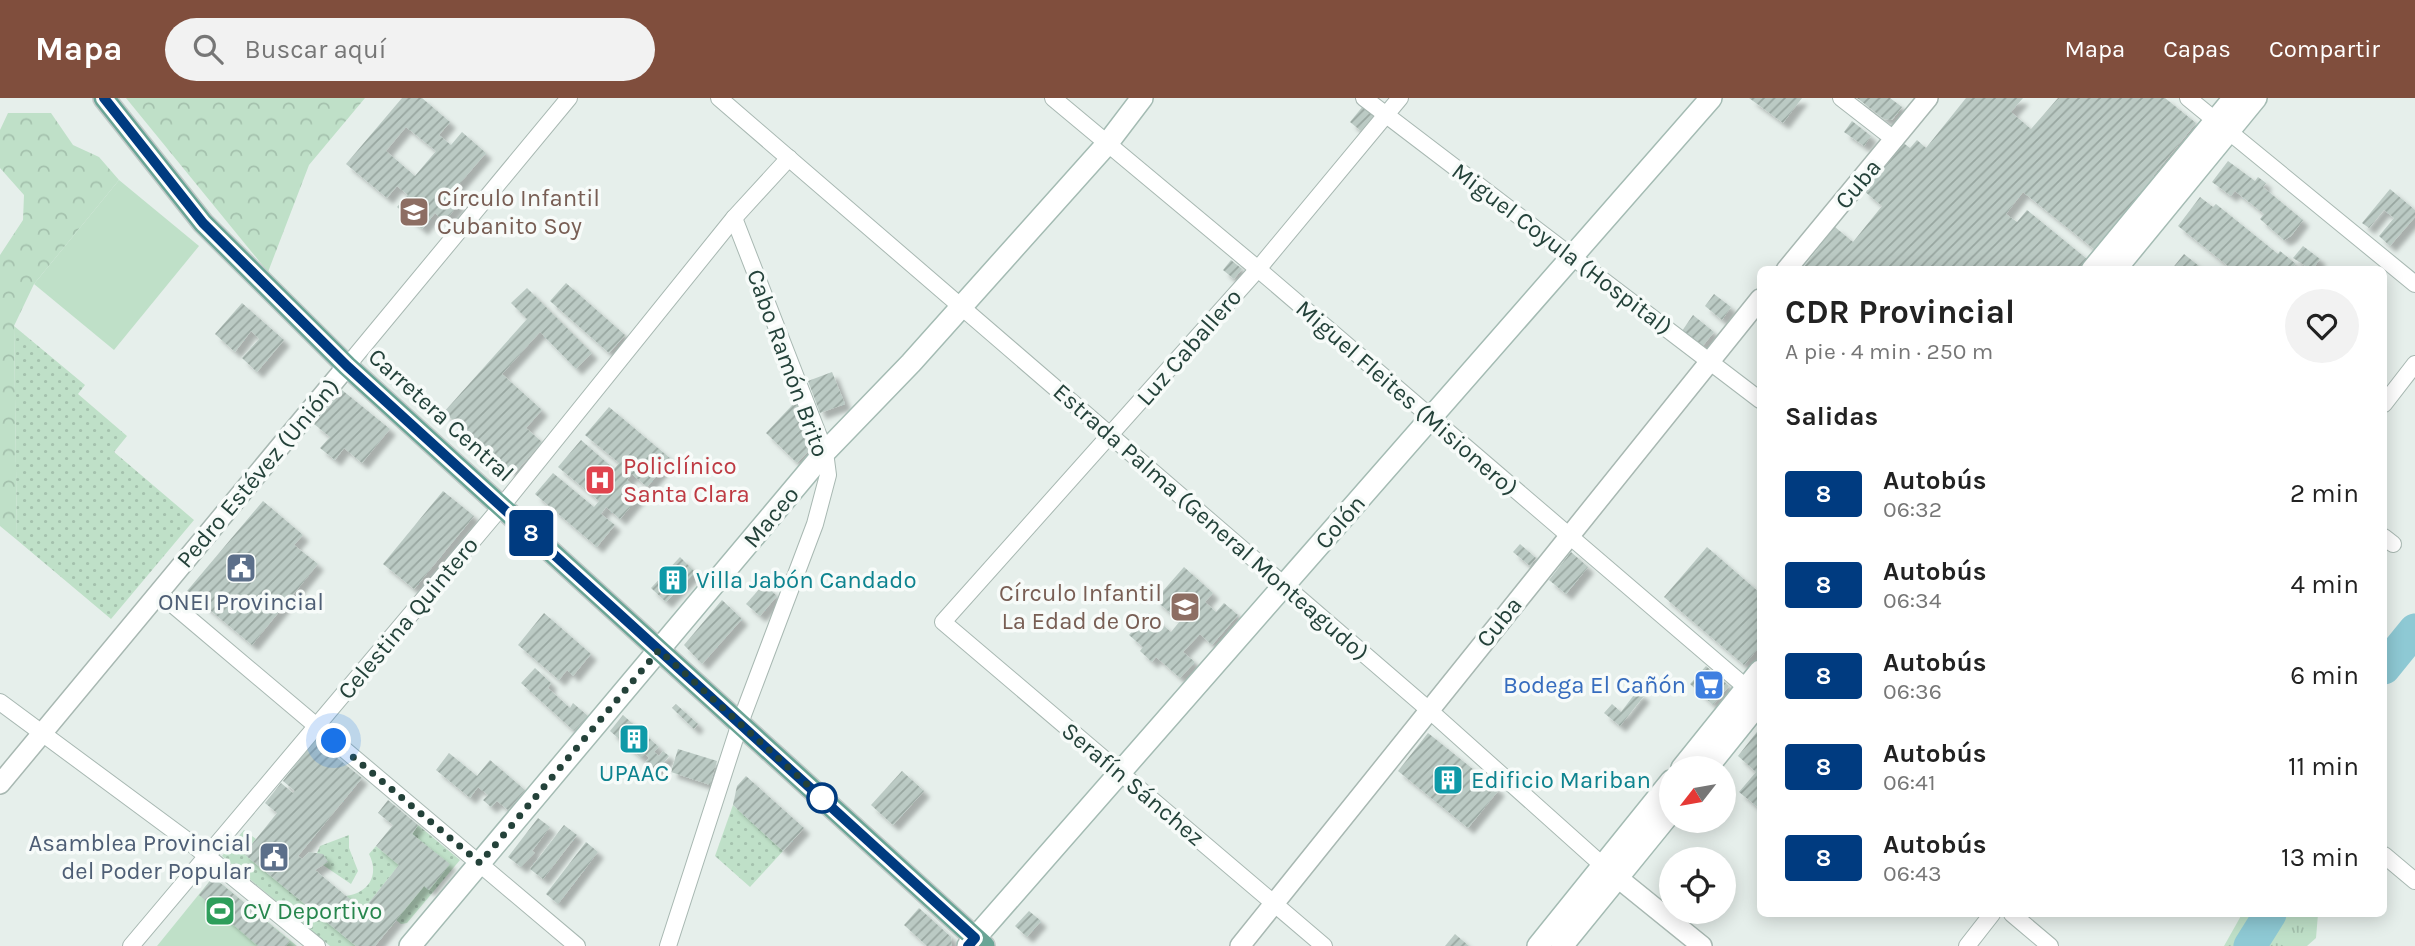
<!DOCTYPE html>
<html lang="es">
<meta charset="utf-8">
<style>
:root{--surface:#fff;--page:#f2f2f2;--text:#222;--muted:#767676;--accent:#804e3d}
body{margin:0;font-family:Karla,sans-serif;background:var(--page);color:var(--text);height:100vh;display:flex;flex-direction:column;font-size:26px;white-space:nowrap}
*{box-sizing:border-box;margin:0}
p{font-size:23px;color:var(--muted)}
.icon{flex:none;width:38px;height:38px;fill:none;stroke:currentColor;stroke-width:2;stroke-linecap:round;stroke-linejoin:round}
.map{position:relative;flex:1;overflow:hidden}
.details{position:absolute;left:1757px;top:168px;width:630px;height:651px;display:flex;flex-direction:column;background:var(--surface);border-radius:10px;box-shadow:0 4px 18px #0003}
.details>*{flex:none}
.badge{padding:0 14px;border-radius:5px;font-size:24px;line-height:46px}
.needle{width:46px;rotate:239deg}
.fabs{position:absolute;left:1659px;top:658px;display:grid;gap:14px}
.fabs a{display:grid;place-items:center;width:77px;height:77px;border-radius:50%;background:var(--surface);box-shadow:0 4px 18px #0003;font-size:35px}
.you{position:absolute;width:35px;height:35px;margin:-18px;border:5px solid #fff;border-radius:50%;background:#1a73e8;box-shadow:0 0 0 10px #1a73e833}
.map>.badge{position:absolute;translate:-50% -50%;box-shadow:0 0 0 4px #fff}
h2{padding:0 28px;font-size:26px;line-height:63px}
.round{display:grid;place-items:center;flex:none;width:74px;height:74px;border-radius:37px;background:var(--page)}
.headline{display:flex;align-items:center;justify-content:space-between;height:119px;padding:0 28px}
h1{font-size:33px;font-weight:700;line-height:52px}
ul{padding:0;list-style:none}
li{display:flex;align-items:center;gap:21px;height:91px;padding:0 28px}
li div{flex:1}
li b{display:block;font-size:26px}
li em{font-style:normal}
li .badge{min-width:77px;font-weight:700;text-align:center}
header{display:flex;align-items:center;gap:42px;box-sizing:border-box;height:98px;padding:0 35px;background:var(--accent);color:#fff}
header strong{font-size:33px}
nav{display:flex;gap:38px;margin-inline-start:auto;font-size:24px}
.search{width:490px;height:63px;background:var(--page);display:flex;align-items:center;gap:18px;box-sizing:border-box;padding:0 24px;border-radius:38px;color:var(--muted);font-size:26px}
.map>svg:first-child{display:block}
.grass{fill:url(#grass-tufts)}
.forest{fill:url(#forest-crowns)}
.garden{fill:url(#garden-dots)}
.pitch{fill:#bfe0c8}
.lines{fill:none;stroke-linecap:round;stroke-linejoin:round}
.river{stroke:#8ec9d4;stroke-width:33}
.building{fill:url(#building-hatch);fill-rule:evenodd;filter:url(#shadow)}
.minor-casing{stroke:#a8b8b2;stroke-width:18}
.tertiary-casing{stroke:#a8b8b2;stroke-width:22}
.secondary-casing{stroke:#a4bbb3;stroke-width:24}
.primary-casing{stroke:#c2cac8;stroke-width:24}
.minor{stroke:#fff;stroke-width:16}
.tertiary{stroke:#fff;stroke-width:19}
.secondary{stroke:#fff;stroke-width:21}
.primary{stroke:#6aa596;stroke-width:21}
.line-casing{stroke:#fff;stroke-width:16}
.line{stroke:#003b80;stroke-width:10}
.walk{stroke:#24423a;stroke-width:7;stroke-dasharray:0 12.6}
.stop-dot{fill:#fff;stroke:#003b80;stroke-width:3.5}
.labels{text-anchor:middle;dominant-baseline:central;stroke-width:7;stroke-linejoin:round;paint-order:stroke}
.street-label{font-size:24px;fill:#24423a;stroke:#f7fbf9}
.education-label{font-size:24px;fill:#785e54;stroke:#f7fbf9;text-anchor:start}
.health-label{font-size:24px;fill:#be3a42;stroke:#f7fbf9;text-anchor:start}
.culture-label{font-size:24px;fill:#0d838f;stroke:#f7fbf9;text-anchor:start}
.service-label{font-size:24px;fill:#4e5e75;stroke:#f7fbf9}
.shop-label{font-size:24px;fill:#366cbe;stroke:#f7fbf9;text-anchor:end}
.leisure-label{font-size:24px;fill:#27864d;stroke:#f7fbf9;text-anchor:start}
</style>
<header>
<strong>Mapa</strong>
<div class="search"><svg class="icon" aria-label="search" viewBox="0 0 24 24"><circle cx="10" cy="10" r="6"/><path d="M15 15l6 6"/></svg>Buscar aquí</div>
<nav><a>Mapa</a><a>Capas</a><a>Compartir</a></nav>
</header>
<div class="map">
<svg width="2415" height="848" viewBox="0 0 2415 848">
<defs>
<pattern id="grass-tufts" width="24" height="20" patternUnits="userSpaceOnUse" patternTransform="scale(1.75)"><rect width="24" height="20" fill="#bfe0c8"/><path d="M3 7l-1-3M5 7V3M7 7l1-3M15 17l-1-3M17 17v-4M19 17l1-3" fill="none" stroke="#a4c1ad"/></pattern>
<pattern id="forest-crowns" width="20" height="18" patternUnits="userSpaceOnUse" patternTransform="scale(1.75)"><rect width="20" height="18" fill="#bfe0c8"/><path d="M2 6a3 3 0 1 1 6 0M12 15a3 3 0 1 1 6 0" fill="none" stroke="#a4c1ad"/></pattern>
<pattern id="garden-dots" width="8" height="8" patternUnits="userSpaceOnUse" patternTransform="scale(1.75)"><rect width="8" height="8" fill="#bfe0c8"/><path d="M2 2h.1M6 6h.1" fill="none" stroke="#a4c1ad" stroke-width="1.8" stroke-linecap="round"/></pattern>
<pattern id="building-hatch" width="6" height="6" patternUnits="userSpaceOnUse" patternTransform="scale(1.75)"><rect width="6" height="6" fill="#bbcac4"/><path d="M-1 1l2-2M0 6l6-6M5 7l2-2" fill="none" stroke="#98a6a0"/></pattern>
<filter id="shadow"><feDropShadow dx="6" dy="6" stdDeviation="2" flood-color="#0004"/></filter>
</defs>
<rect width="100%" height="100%" fill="#e6efeb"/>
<!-- grass -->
<polygon class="grass" points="2242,816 2318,816 2316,840 2307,848 2224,848"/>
<!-- forest -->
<g class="forest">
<polygon points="126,0 365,0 309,67 268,174"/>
<polygon points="8,15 51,15 73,47 99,59 119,82 34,186 14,228 17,442 0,428 0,157 23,122 24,97 0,70 0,32"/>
</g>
<!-- garden -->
<g class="garden">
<polygon points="14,228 85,287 78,296 127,338 114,354 194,422 111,521 17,442"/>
<polygon points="733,707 783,753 750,789 715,758"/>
<polygon points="418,727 460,762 407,825 401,826 396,822 424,788 449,767 412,736"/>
<polygon points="244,732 256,741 244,756 356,848 330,848 222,758"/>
<polygon points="349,737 349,750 358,773 351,786 323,767 317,755 320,748"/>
<path d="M376,748L399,767L363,812L346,798C368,795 380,778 369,756Z"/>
</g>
<!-- pitch -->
<g class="pitch">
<polygon points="119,82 199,148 114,252 34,186"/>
<polygon points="213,779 297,848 157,848"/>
</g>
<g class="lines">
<!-- river -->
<g class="river">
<polyline points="2384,570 2415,532"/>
<polyline points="2250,848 2270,816"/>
</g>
</g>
<!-- building -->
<g class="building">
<path d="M402,0H422L450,24L439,37L451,47L462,34L486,55L449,98L459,106L444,124L435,115L422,131L397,109L408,97L397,88L387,100L346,66ZM406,29L436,53L415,78L386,53Z"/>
<polygon points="1749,0 1802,0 1783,25"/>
<polygon points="1857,0 1890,0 1902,9 1892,22 1884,21"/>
<polygon points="1966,0 2023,0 2011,14 2031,31 2058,0 2165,0 2196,25 2153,78 2160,85 2148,100 2141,94 2095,152 2023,94 2006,116 2017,124 2027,112 2087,161 2079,172 1801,172 1835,129 1853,144 1882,108 1864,93 1902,44 1910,50 1917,42 1926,50"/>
<polygon points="1363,8 1375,17 1361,33 1350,24"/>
<polygon points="1852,23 1871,38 1864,48 1844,34"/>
<polygon points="2228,63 2255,83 2258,79 2266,85 2263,89 2303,122 2291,138 2284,142 2260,121 2264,116 2235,93 2231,98 2212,84"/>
<polygon points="2390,91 2415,112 2415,119 2390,148 2379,138 2394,120 2384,112 2369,130 2362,125"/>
<polygon points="2200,99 2213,109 2216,106 2278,156 2280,153 2296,166 2293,169 2297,172 2233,172 2178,128"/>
<polygon points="2303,148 2320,161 2312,172 2293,160"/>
<polygon points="2184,156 2204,172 2171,172"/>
<polygon points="1231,162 1242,171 1234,181 1223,172"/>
<polygon points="566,185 625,237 609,255 550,203"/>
<polygon points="527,190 592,255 576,271 540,234 502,276 542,312 526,330 542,344 514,376 444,314 527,221 511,205"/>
<polygon points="1714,196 1731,209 1722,222 1705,208"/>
<polygon points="242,205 284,242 257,274 242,260 259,241 251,233 235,254 215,236"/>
<polygon points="1693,217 1714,234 1702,249 1682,233"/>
<polygon points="832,274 845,306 820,315 808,283"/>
<polygon points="342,292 390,331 362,365 344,350 335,362 320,350 330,339 314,326"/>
<polygon points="796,303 812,350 797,365 766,335"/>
<polygon points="609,309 671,361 647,389 632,376 627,382 642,395 620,421 606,409 601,416 615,427 597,449 535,396 553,375 594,409 599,403 558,369 581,342 614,371 619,365 585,337"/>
<polygon points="443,393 474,418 414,491 383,466"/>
<polygon points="263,403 303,437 294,447 318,466 252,547 187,493"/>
<polygon points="1520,446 1536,460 1530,468 1513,454"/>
<polygon points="1707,449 1760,495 1760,548 1744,567 1664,499"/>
<polygon points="1571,454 1588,469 1566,496 1549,482"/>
<polygon points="680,459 695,474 666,504 651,490"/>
<polygon points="1184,469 1213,495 1205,504 1216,514 1224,505 1238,517 1212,547 1200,536 1183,554 1195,564 1180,580 1156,559 1152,564 1140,553 1143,549 1129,537 1149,515 1171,534 1180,523 1155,502"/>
<polygon points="764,486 777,498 760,518 746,506"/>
<polygon points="722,502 742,521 702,566 684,547"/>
<polygon points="544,515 591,556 573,578 567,572 559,582 518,547"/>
<polygon points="1706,568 1729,588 1713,607 1690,586"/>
<polygon points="535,570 551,585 548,590 570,610 573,605 588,618 574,633 521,585"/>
<polygon points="1637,593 1644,598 1620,628 1604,615 1612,606 1621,614"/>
<polygon points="676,606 698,626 694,631 672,610"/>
<polygon points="623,617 659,649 654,654 659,658 663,653 669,658 656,674 645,664 649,660 645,656 641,660 610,633"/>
<polygon points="1760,630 1760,711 1739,694 1756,674 1738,658"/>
<polygon points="1428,635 1499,692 1468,730 1398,673"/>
<polygon points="315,642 362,680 298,758 302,761 309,754 323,756 328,764 315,772 363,812 399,767 376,748 393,727 378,715 388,702 418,727 412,736 450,766 429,792 424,788 375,848 356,848 244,756 277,715 265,705 281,685 293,695 295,693 283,683"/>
<polygon points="678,651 717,663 710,687 671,674"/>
<polygon points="449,655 477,678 490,662 525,692 508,712 497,703 491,709 483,702 488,697 478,689 470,700 436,672"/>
<polygon points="902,673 924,693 893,727 871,707"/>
<polygon points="746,678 804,730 783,753 733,707 737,688"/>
<polygon points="538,720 550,729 532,753 535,755 521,769 508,759"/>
<polygon points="564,727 577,737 543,781 530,771"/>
<polygon points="586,744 598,754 558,806 546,796"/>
<polygon points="213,779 290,843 286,848 258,848 199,797"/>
<polygon points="919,810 951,839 952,848 927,848 904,827"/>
<polygon points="1029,813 1041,823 1027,839 1015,828"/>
<polygon points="1455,836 1469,848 1445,848"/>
</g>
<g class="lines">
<!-- minor casing -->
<g class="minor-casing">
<g id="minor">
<polyline points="719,0 1429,612 1610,774"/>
<polyline points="1053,0 1258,171 1755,597"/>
<polyline points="1364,0 1760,302"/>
<polyline points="1841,0 1895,42"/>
<polyline points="2188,0 2415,186"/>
<polyline points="347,268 569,0"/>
<polyline points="2384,306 2415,266"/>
<polyline points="2384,439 2393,446"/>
<polyline points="159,495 577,848"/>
<polyline points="0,604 192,746 317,848"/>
<polyline points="2384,757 2415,783"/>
<polyline points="2012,816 2050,848"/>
<polyline points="131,848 502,408 734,120 789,60"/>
<polyline points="668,848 740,625 815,426 828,377 825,354 734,120"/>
<polyline points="1324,848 943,524 1258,171 1400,0"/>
<polyline points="1967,848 1992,816"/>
</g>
</g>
<!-- tertiary casing -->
<g class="tertiary-casing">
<g id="tertiary">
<polyline points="1786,172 1928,0"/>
<polyline points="0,686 347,268"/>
<polyline points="1618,780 1702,848"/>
<polyline points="1240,848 1760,201"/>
</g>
</g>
<!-- secondary casing -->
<g class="secondary-casing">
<g id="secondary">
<polyline points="2092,172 2234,0"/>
<polyline points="2115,172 2256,0"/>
<polyline points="1682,670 1760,573"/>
<polyline points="1707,670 1760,604"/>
<polyline points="410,848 825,354 911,265 1107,46 1142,0"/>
<polyline points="968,848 1711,0"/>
<polyline points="1538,848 1671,683"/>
<polyline points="1562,848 1671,714"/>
</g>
</g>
<!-- primary casing -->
<g class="primary-casing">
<polyline id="primary" points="104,0 203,125 347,268 984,848"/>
</g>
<!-- minor -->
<use href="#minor" class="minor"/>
<!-- tertiary -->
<use href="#tertiary" class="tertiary"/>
<!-- secondary -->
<use href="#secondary" class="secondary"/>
<!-- primary -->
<use href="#primary" class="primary"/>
</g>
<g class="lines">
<!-- line casing -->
<g class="line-casing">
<polyline id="line" points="104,0 203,125 347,268 975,840 968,848"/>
</g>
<!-- line -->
<use href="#line" class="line"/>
<!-- walk -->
<polyline class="walk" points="334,643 480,765 659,552 822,700"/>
</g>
<!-- icons -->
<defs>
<g id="school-square" transform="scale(1.575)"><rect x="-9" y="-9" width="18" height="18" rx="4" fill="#8d6e63" stroke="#f7fbf9"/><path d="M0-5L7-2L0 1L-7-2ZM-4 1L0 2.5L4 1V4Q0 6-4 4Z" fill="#fff"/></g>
<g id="hospital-square" transform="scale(1.575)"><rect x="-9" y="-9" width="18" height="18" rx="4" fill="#e0444e" stroke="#f7fbf9"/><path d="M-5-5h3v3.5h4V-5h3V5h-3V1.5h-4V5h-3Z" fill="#fff"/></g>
<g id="civic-square" transform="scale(1.575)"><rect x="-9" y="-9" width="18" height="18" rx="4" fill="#5c6f8a" stroke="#f7fbf9"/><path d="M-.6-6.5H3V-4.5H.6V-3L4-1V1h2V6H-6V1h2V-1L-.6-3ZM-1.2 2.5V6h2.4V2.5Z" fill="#fff"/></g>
<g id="building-square" transform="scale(1.575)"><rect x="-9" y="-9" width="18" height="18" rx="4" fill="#0f9aa8" stroke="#f7fbf9"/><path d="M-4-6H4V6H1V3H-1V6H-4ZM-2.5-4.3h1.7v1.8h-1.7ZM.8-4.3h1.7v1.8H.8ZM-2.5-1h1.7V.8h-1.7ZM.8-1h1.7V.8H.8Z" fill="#fff"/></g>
<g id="supermarket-square" transform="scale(1.575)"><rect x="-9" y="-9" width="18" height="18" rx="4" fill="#3f7fe0" stroke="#f7fbf9"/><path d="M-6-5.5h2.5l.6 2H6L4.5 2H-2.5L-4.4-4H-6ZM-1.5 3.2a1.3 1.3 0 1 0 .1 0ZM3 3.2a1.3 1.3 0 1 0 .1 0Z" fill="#fff"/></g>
<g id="stadium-square" transform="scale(1.575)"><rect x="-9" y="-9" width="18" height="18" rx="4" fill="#2e9e5b" stroke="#f7fbf9"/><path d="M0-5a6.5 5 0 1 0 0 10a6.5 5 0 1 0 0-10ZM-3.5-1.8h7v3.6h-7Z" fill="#fff"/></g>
</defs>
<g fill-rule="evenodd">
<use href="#school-square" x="414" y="114"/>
<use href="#hospital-square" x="600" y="382"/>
<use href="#civic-square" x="241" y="470"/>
<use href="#building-square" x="673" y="482"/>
<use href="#school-square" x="1185" y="509"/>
<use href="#supermarket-square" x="1709" y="587"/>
<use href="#building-square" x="634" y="641"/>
<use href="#building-square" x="1448" y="682"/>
<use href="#civic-square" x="274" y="759"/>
<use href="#stadium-square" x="220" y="813"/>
</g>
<!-- markers -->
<circle class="stop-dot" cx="822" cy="700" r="14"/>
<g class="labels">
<!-- street labels -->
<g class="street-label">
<text transform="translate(1858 86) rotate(-50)">Cuba</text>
<text transform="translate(1562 151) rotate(37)">Miguel Coyula (Hospital)</text>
<text transform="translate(1189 249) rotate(-49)">Luz Caballero</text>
<text transform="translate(788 265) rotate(70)">Cabo Ramón Brito</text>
<text transform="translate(1407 300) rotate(41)">Miguel Fleites (Misionero)</text>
<text transform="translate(441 317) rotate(42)">Carretera Central</text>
<text transform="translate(258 375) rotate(-50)">Pedro Estévez (Unión)</text>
<text transform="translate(771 419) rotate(-50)">Maceo</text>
<text transform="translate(1211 424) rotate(41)">Estrada Palma (General Monteagudo)</text>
<text transform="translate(1340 424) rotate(-49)">Colón</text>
<text transform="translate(408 520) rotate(-50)">Celestina Quintero</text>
<text transform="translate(1499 524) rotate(-51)">Cuba</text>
<text transform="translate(1133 686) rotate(40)">Serafín Sánchez</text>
</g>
<!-- education labels -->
<g class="education-label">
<text x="437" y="100">Círculo Infantil<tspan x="437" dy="28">Cubanito Soy</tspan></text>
<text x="1162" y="495" text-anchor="end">Círculo Infantil<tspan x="1162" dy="28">La Edad de Oro</tspan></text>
</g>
<!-- health labels -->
<g class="health-label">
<text x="623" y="368">Policlínico<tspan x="623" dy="28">Santa Clara</tspan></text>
</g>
<!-- culture labels -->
<g class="culture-label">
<text x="696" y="482">Villa Jabón Candado</text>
<text x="634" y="675" text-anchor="middle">UPAAC</text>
<text x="1471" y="682">Edificio Mariban</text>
</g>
<!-- service labels -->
<g class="service-label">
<text x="241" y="504">ONEI Provincial</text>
<text x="251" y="745" text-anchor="end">Asamblea Provincial<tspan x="251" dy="28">del Poder Popular</tspan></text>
</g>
<!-- shop labels -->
<g class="shop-label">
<text x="1686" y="587">Bodega El Cañón</text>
</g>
<!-- leisure labels -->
<g class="leisure-label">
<text x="243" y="813">CV Deportivo</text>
</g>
</g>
</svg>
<div class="fabs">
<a><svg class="needle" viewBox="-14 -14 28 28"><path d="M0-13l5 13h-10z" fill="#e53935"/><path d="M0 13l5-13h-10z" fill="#767676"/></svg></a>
<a><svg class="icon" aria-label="locate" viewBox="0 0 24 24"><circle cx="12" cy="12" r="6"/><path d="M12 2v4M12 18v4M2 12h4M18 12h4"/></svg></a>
</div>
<div class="you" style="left:334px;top:643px"></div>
<b class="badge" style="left:531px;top:435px;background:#003b80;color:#fff">8</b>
<section class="details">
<div class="headline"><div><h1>CDR Provincial</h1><p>A pie · 4 min · 250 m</p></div><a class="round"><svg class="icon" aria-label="heart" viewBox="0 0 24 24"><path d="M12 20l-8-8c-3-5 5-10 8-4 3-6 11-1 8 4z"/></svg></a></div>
<h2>Salidas</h2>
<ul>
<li><span class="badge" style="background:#003b80;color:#fff">8</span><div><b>Autobús</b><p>06:32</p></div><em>2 min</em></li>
<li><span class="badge" style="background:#003b80;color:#fff">8</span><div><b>Autobús</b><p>06:34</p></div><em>4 min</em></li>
<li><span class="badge" style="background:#003b80;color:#fff">8</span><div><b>Autobús</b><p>06:36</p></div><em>6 min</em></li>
<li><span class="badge" style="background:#003b80;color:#fff">8</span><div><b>Autobús</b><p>06:41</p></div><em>11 min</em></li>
<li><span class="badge" style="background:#003b80;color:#fff">8</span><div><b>Autobús</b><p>06:43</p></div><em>13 min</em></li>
</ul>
</section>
</div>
